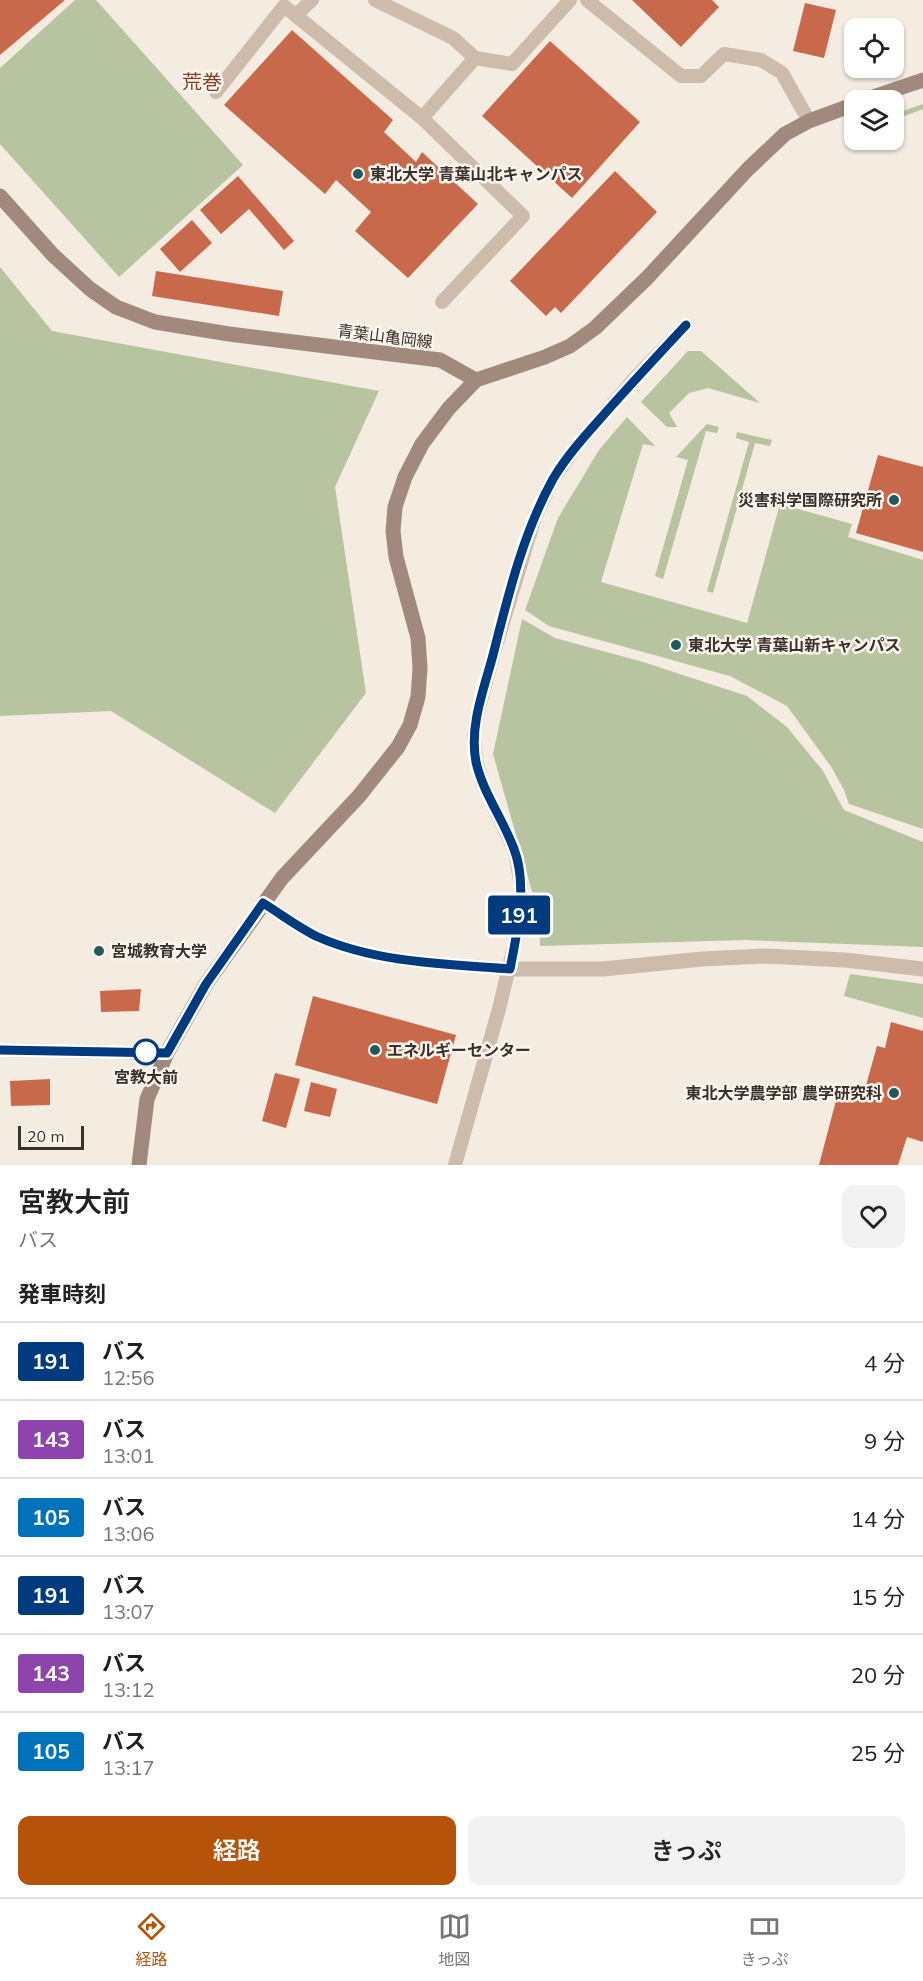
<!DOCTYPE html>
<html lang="ja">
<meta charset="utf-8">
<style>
:root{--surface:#fff;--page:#f2f2f2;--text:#222;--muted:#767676;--line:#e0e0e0;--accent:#b45309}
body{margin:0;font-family:Mulish,"Noto Sans JP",sans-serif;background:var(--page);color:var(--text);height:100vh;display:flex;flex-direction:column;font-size:22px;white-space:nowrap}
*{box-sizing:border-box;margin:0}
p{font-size:20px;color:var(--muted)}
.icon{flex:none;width:33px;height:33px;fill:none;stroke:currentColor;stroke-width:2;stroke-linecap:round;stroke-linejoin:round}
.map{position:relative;height:1165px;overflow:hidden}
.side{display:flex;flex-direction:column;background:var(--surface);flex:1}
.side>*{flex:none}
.badge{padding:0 12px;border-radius:4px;font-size:21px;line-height:39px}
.controls{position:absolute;left:844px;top:18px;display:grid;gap:12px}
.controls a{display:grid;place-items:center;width:60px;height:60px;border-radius:12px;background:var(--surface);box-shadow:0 2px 4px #0004;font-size:30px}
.scale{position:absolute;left:18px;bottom:15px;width:66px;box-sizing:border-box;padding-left:6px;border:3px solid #3b302b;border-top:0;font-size:16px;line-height:21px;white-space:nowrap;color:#3b302b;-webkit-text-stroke:4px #fbf5ee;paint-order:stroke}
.map>.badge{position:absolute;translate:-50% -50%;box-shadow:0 0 0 3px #fff}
h2{padding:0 18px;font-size:22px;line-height:54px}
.round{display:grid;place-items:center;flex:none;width:63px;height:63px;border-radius:12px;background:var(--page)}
.overview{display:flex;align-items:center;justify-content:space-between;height:102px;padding:0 18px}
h1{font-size:28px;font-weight:600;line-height:45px}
.cta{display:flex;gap:12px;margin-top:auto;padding:12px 18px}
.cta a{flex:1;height:69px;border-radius:12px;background:var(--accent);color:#fff;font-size:24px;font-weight:600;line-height:69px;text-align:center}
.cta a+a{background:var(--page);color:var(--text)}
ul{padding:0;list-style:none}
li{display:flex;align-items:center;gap:18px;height:78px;padding:0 18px;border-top:2px solid var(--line)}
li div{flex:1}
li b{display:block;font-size:22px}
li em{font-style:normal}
li .badge{min-width:66px;font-weight:700;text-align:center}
.tabs{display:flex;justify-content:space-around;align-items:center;height:84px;border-top:2px solid var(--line);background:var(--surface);font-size:16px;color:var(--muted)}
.tabs a{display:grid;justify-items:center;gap:3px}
.tabs .current{color:var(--accent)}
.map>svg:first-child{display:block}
.green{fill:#b8c4a0}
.building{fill:#c8694b}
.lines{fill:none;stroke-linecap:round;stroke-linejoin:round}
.lane{stroke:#cdbbac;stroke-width:14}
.street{stroke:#cdbbac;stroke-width:15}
.secondary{stroke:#a18a7d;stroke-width:15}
.line-casing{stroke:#fff;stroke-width:14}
.line{stroke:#003b80;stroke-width:9}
.poi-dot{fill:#1f5a5e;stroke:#fbf5ee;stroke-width:2}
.stop-dot{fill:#fff;stroke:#003b80;stroke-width:3}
.labels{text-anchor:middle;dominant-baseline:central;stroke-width:5;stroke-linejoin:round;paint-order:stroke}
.poi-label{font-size:16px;font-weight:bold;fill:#3b302b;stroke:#fbf5ee;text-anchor:start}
.street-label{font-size:16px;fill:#3b302b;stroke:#fbf5ee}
.stop-label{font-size:16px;font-weight:bold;fill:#3b302b;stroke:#fbf5ee}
.quarter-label{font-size:20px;fill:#8c3b22;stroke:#fbf5ee}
</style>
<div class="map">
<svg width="923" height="1165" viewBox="0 0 923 1165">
<rect width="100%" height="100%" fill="#f4ebe1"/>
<!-- green -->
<g class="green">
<polygon points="75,0 96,0 243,165 119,277 0,144 0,68"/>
<polygon points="923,104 923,109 894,120 894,114"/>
<polygon points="0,267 52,331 379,391 335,487 366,693 275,813 111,711 0,716"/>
<polygon points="688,351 701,351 760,403 708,388 689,393 669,413 677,427 667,427 641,402"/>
<polygon points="627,417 655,446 643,444 601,582 747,623 780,504 852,524 848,537 923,560 923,829 849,804 844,790 832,768 787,706 730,676 549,626 525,610 558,518 599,450"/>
<polygon points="707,424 719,427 717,433 706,431 663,579 655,576 688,460 676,457"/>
<polygon points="737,432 772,440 770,446 755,443 713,593 707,591 749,442 736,438"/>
<polygon points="522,619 555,638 643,662 747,696 787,727 823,771 844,810 923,842 923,947 745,940 540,946 539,916 493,754"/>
<polygon points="850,974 923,984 923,1018 844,996"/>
</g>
<!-- building -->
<g class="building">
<polygon points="0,0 65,0 0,55"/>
<polygon points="632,0 712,0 719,7 681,47"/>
<polygon points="805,3 836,10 824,58 793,51"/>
<polygon points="292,30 393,120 384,132 416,162 422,152 478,204 408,278 355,231 371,212 336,180 325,194 224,105"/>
<polygon points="550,41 640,122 572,198 482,116"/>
<polygon points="615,171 657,212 561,313 555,307 546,316 510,281"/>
<polygon points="238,176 294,241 284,250 249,209 221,234 200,210"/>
<polygon points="192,220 212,243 180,272 160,249"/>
<polygon points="156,271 283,291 279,316 152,296"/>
<polygon points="878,455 923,467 923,552 856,533"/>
<polygon points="141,989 139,1011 101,1012 100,991"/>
<polygon points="313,996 456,1035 437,1104 295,1065"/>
<polygon points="891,1022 923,1031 923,1142 907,1137 898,1165 819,1165 839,1089 863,1096 877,1046 885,1048"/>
<polygon points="275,1073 300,1079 286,1128 262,1121"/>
<polygon points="50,1079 50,1105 11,1106 10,1081"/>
<polygon points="311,1082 337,1089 330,1117 304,1111"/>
</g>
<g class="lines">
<!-- lane -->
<g class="lane">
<polyline points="375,0 453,38 475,58"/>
<polyline points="587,0 681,76 701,76 724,54 761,60 782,73 809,121"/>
<polyline points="296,15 312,0"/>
<polyline points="216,92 284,6 422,118"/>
<polyline points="442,302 523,216 422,118 475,58 512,64 570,0"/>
<path d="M263,903C281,914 299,928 318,937C377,963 446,964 510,969"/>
<polyline points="0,1050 167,1053"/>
<polyline points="455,1165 499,1009 518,930 521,886 515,851 482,782 476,760 474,736 477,715 495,649 535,517 553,479 575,448 635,378 686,325"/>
</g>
<!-- street -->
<polyline class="street" points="510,969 603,969 702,959 766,956 845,960 923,969"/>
<!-- secondary -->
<g class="secondary">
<polyline points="864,100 923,80"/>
<polyline points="0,196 53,255 90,289 116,307 155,322 229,334 440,360 476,380"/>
<polyline points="139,1165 147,1099 167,1053 206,984 282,878 359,796 398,747 410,725 418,697 420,668 418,638 396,557 393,531 395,507 405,477 422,444 449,408 476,380 545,357 570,346 595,328 647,278 748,169 785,134 809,121 855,104"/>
</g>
</g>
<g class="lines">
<!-- line casing -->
<g class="line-casing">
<path id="line" d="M0,1050L167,1053L206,984L263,903C281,914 299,928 318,937C377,963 446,964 510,969C517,933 528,885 514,849C503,819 483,793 476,762C469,726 484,689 493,655C508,596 523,533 553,479C566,457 583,438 600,419C628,387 657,356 686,325"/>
</g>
<!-- line -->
<use href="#line" class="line"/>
</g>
<!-- markers -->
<g class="poi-dot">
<circle cx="358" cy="174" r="6"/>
<circle cx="894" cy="500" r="6"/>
<circle cx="676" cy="645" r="6"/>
<circle cx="99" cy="951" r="6"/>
<circle cx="375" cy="1050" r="6"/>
<circle cx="894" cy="1093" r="6"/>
</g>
<circle class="stop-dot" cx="146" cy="1052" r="12"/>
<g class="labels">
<!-- poi labels -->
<g class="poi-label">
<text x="370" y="174">東北大学 青葉山北キャンパス</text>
<text x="882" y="500" text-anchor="end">災害科学国際研究所</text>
<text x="688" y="645">東北大学 青葉山新キャンパス</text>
<text x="111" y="951">宮城教育大学</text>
<text x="387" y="1050">エネルギーセンター</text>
<text x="882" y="1093" text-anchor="end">東北大学農学部 農学研究科</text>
</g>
<!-- street labels -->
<g class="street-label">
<text transform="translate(385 336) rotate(7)">青葉山亀岡線</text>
</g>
<!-- stop labels -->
<g class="stop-label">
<text x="146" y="1077">宮教大前</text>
</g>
<!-- quarter labels -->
<g class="quarter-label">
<text x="202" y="81">荒巻</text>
</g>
</g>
</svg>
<div class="controls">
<a><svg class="icon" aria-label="locate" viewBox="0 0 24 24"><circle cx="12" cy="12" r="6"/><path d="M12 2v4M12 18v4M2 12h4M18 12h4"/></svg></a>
<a><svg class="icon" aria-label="layers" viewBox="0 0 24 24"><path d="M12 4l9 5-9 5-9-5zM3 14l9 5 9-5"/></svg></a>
</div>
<div class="scale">20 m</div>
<b class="badge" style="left:519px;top:915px;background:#003b80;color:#fff">191</b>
</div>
<section class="side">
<div class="overview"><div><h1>宮教大前</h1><p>バス</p></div><a class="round"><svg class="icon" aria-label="heart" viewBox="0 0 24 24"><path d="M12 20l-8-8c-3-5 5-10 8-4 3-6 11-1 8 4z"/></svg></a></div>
<h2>発車時刻</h2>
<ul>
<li><span class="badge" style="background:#003b80;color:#fff">191</span><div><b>バス</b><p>12:56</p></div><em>4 分</em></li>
<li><span class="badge" style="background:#8e44ad;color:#fff">143</span><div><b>バス</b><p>13:01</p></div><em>9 分</em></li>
<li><span class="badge" style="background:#0072bc;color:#fff">105</span><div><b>バス</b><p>13:06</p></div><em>14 分</em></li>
<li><span class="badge" style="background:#003b80;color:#fff">191</span><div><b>バス</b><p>13:07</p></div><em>15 分</em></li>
<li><span class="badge" style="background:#8e44ad;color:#fff">143</span><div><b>バス</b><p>13:12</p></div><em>20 分</em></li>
<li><span class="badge" style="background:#0072bc;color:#fff">105</span><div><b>バス</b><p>13:17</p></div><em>25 分</em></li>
</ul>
<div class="cta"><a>経路</a><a>きっぷ</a></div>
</section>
<nav class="tabs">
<a class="current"><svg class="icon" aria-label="directions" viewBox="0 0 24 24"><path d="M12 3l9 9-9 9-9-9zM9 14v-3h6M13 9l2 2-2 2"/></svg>経路</a>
<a><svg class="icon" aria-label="map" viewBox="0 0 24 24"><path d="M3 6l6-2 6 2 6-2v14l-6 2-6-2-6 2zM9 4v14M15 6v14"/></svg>地図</a>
<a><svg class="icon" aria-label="tickets" viewBox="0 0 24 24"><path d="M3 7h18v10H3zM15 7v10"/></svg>きっぷ</a>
</nav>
